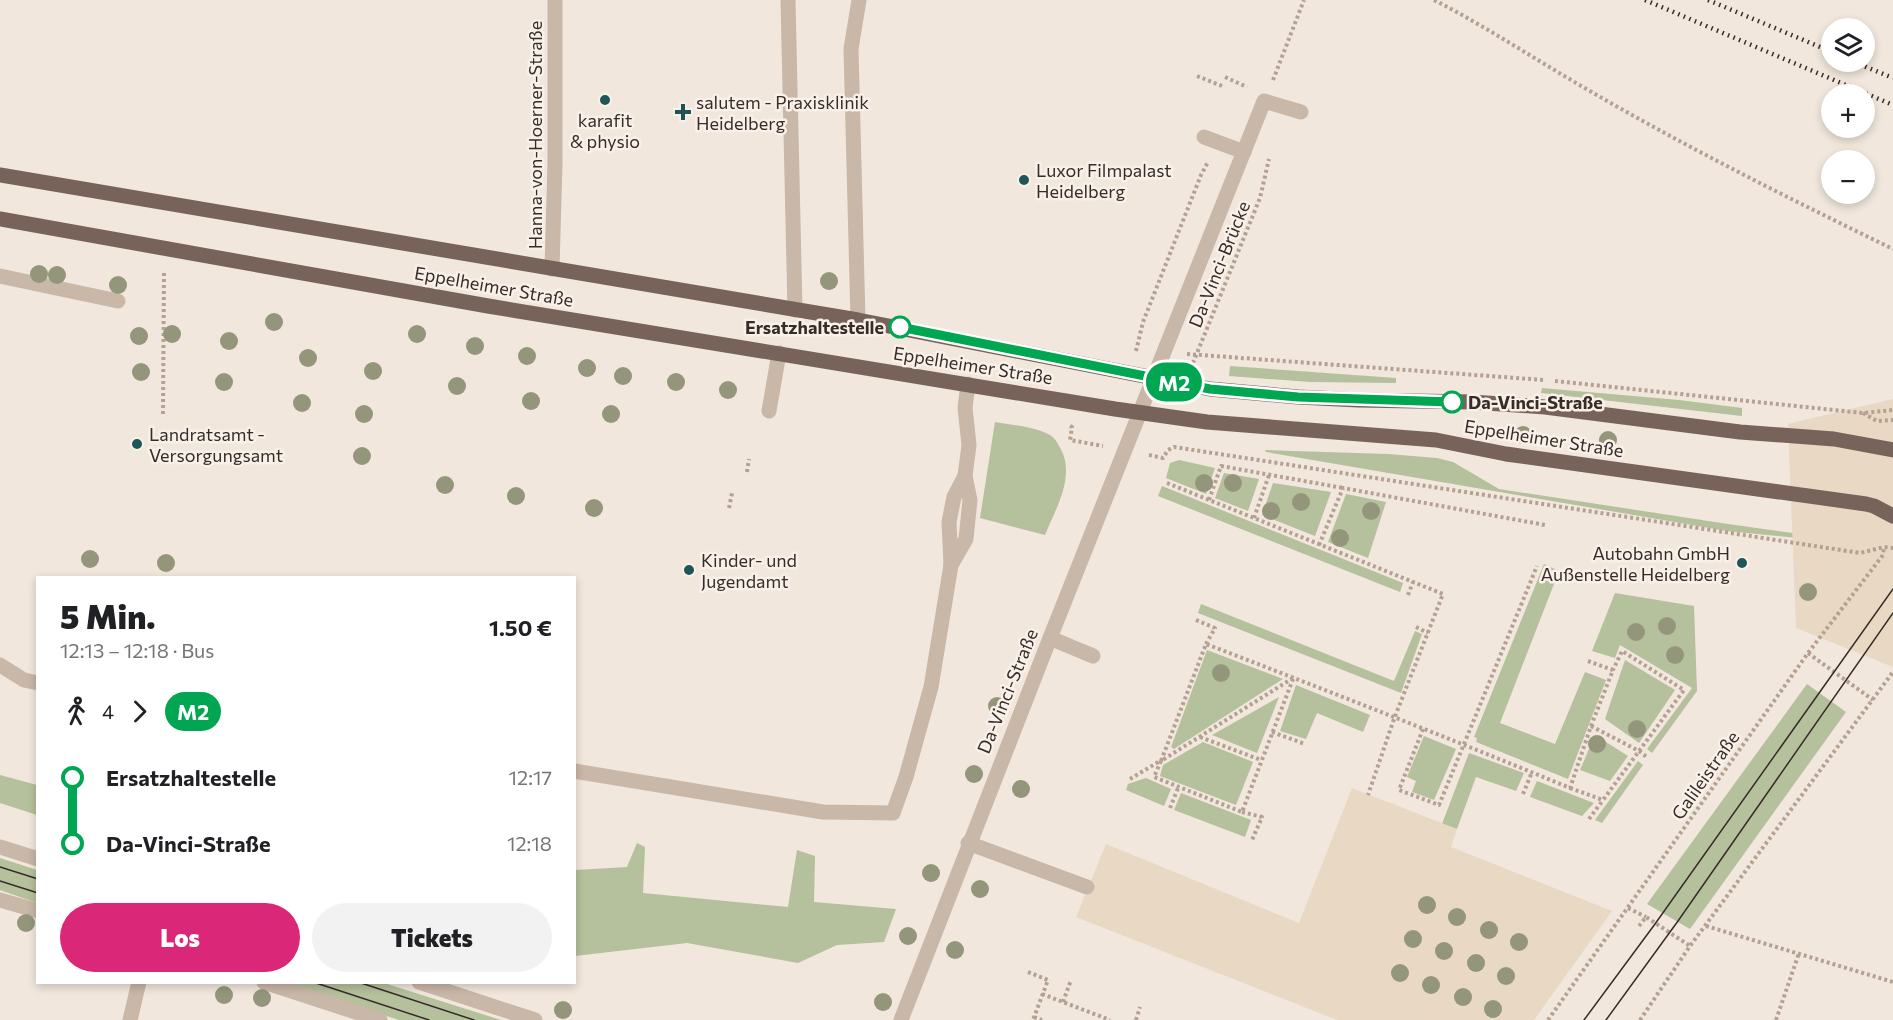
<!DOCTYPE html>
<html lang="de">
<meta charset="utf-8">
<style>
:root{--surface:#fff;--page:#f2f2f2;--text:#202124;--muted:#757577;--accent:#db2777}
body{margin:0;font-family:Commissioner,sans-serif;background:var(--page);color:var(--text);height:100vh;display:flex;flex-direction:column;font-size:22px;white-space:nowrap}
*{box-sizing:border-box;margin:0}
p{font-size:20px;color:var(--muted)}
.icon{flex:none;width:33px;height:33px;fill:none;stroke:currentColor;stroke-width:2;stroke-linecap:round;stroke-linejoin:round}
.map{position:relative;flex:1;overflow:hidden}
.details{position:absolute;left:36px;top:576px;width:540px;height:408px;display:flex;flex-direction:column;background:var(--surface);border-radius:0px;box-shadow:0 3px 9px #0003}
.details>*{flex:none}
.badge{padding:0 12px;border-radius:20px;font-size:21px;line-height:39px}
.fabs{position:absolute;left:1821px;top:18px;display:grid;gap:12px}
.fabs a{display:grid;place-items:center;width:54px;height:54px;border-radius:50%;background:var(--surface);box-shadow:0 3px 9px #0003;font-size:30px}
.map>.badge{position:absolute;translate:-50% -50%;box-shadow:0 0 0 3px #fff}
.legs{display:flex;align-items:center;gap:9px;height:66px;padding:0 24px;font-size:20px}
.legs p{margin-inline-start:auto}
.head{display:flex;align-items:center;justify-content:space-between;height:102px;padding:0 24px}
h1{font-size:33px;font-weight:800;line-height:45px}
.button{display:flex;gap:12px;margin-top:auto;padding:12px 24px}
.button a{flex:1;height:69px;border-radius:36px;background:var(--accent);color:#fff;font-size:24px;font-weight:800;line-height:69px;text-align:center}
.button a+a{background:var(--page);color:var(--text)}
ul{padding:0 24px;list-style:none}
li{display:flex;align-items:center;gap:21px;height:66px;font-size:22px}
li i{display:grid;place-items:center;width:9px;height:100%;margin:0 8px;background:currentColor}
li i::after{content:'';width:15px;height:15px;margin:-8px;border:4px solid;border-radius:50%;background:var(--surface)}
li p{margin-inline-start:auto}
li:first-child i{background:linear-gradient(#0000 50%,currentColor 0)}
li:last-child i{background:linear-gradient(currentColor 50%,#0000 0)}
.map>svg:first-child{display:block}
.green{fill:#b5c09c}
.plaza{fill:#e9d8c4}
.lines{fill:none;stroke-linecap:round;stroke-linejoin:round}
.path{stroke:#b5a193;stroke-width:4;stroke-dasharray:3 3;stroke-linecap:butt}
.minor{stroke:#c9b7a8;stroke-width:15}
.major{stroke:#78635a;stroke-width:15}
.tram{stroke:#362c28;stroke-width:1.5}
.rail{stroke:#362c28;stroke-width:4.5;stroke-dasharray:1.5 4.5;stroke-linecap:butt}
.tree{fill:#94967c}
.line-1-casing{stroke:#fff;stroke-width:14}
.line-1{stroke:#00a651;stroke-width:9}
.poi-dot{fill:#1f5557;stroke:#f9f1e9;stroke-width:2}
.stop-1-dot{fill:#fff;stroke:#00a651;stroke-width:3}
.labels{text-anchor:middle;dominant-baseline:central;stroke-width:5;stroke-linejoin:round;paint-order:stroke}
.poi-label{font-size:18px;fill:#362c28;stroke:#f9f1e9;text-anchor:start}
.street-label{font-size:18px;fill:#362c28;stroke:#f9f1e9}
.stop-label{font-size:18px;font-weight:bold;fill:#362c28;stroke:#f9f1e9;text-anchor:end}
</style>
<div class="map">
<svg width="1893" height="1020" viewBox="0 0 1893 1020">
<rect width="100%" height="100%" fill="#f1e7dc"/>
<!-- green -->
<g class="green">
<polygon points="1230,366 1396,378 1396,383 1311,382 1229,376"/>
<polygon points="1542,388 1679,400 1742,408 1742,416 1541,393"/>
<path d="M995,422C1011,425 1031,426 1046,433C1053,436 1056,440 1059,446C1077,474 1056,508 1045,535L980,518Z"/>
<polygon points="1265,450 1388,454 1437,458 1453,462 1499,489 1728,524 1837,539 1837,542 1727,531 1266,452"/>
<polygon points="1179,460 1215,468 1206,494 1166,478 1170,463"/>
<polygon points="1224,473 1259,479 1248,511 1215,498"/>
<polygon points="1273,483 1331,492 1315,536 1262,515"/>
<polygon points="1162,486 1403,583 1400,592 1158,496"/>
<polygon points="1346,494 1386,502 1368,558 1328,542"/>
<polygon points="1544,564 1559,571 1500,723 1555,744 1585,672 1606,680 1568,779 1476,742 1477,738 1474,737"/>
<polygon points="1615,593 1694,606 1697,691 1652,753 1647,749 1692,688 1620,645 1615,658 1592,651"/>
<polygon points="1201,604 1394,681 1415,631 1422,634 1401,693 1198,613"/>
<polygon points="1207,650 1283,679 1174,749 1171,747"/>
<polygon points="1625,660 1675,690 1639,743 1605,719"/>
<polygon points="1807,684 1846,712 1690,929 1647,904"/>
<polygon points="1296,685 1370,715 1363,732 1317,713 1306,739 1280,731"/>
<polygon points="1279,697 1257,753 1212,735"/>
<polygon points="1595,735 1628,756 1610,781 1580,770"/>
<polygon points="1424,736 1456,749 1434,800 1412,792 1416,781 1407,777"/>
<polygon points="1203,742 1253,762 1236,805 1160,776 1163,765"/>
<polygon points="1469,753 1524,773 1516,791 1476,777 1457,829 1442,824"/>
<polygon points="1638,761 1643,765 1602,823 1595,820"/>
<polygon points="0,775 37,785 37,815 0,803"/>
<polygon points="1146,778 1171,789 1164,806 1126,790 1128,784"/>
<polygon points="1537,781 1594,803 1582,816 1530,797"/>
<polygon points="1181,793 1251,820 1245,837 1174,810"/>
<polygon points="637,843 645,847 643,893 788,907 797,850 815,856 814,902 896,909 884,942 837,945 798,963 687,943 575,956 575,870 627,867"/>
<polygon points="0,858 37,870 37,903 0,890"/>
<polygon points="284,983 384,983 501,1020 399,1020"/>
</g>
<!-- plaza -->
<g class="plaza">
<polygon points="1893,399 1893,667 1796,628 1788,424"/>
<polygon points="1352,788 1457,829 1451,847 1612,911 1534,1020 1337,1020 1076,917 1106,844 1299,923"/>
</g>
<g class="lines">
<!-- path -->
<g class="path">
<path d="M1434,0C1485,26 1533,58 1583,87C1684,146 1788,198 1893,249"/>
<polyline points="1197,76 1222,86"/>
<polyline points="1225,77 1247,87"/>
<polyline points="1273,80 1304,0"/>
<polyline points="1136,351 1143,322 1201,175 1208,162"/>
<polyline points="1187,354 1544,380"/>
<polyline points="1193,363 1260,198 1269,159"/>
<polyline points="1555,381 1863,413 1893,410"/>
<polyline points="1863,413 1877,421 1893,420"/>
<polyline points="163,414 164,270"/>
<polyline points="1070,426 1072,427 1070,440 1103,446"/>
<polyline points="1149,455 1163,458 1168,450 1174,447 1860,553 1884,547 1893,548"/>
<polyline points="747,472 749,459"/>
<polyline points="1167,483 1443,594 1394,719 1368,795"/>
<polyline points="1209,500 1221,466 1343,488"/>
<polyline points="729,508 732,493"/>
<polyline points="1254,518 1269,475"/>
<polyline points="1319,545 1343,488 1545,525"/>
<polyline points="1408,595 1413,582"/>
<polyline points="1196,620 1215,628 1206,644"/>
<polyline points="1416,627 1428,633"/>
<polyline points="1808,653 1873,700"/>
<path d="M1293,678L1161,761L1206,644C1328,691 1449,738 1570,788L1591,726L1613,670L1588,661"/>
<polyline points="1591,726 1639,751 1648,758"/>
<polyline points="1423,729 1399,790 1439,805 1537,566"/>
<polyline points="1272,732 1305,744"/>
<polyline points="1200,737 1261,760"/>
<polyline points="1161,761 1154,777 1242,812 1293,679"/>
<polyline points="1130,779 1160,761"/>
<polyline points="1570,788 1603,800 1684,690 1622,651 1613,670"/>
<polyline points="1523,794 1532,772"/>
<polyline points="1170,808 1178,788"/>
<polyline points="1242,812 1262,817 1252,840"/>
<polyline points="1589,819 1603,800"/>
<polyline points="1628,908 1646,917"/>
<polyline points="1639,926 1646,917 1690,946"/>
<polyline points="1706,926 1893,982"/>
<polyline points="1028,972 1048,980 1033,1020"/>
<polyline points="1042,994 1110,1020"/>
<polyline points="1063,1002 1071,980"/>
<polyline points="1034,1017 1042,1020"/>
<polyline points="1136,1020 1140,1007"/>
<polyline points="1548,1020 1808,653 1883,555 1884,547"/>
<polyline points="1640,1020 1690,946 1893,672"/>
<polyline points="1776,1020 1799,953"/>
</g>
<!-- minor -->
<g class="minor">
<polyline points="788,0 795,310"/>
<polyline points="1204,137 1244,152"/>
<polyline points="552,269 555,163 555,0"/>
<polyline points="0,276 118,301"/>
<polyline points="858,320 851,49 859,0"/>
<polyline points="769,411 779,353"/>
<polyline points="951,565 966,539 970,500 965,476 969,445 965,408 968,384"/>
<polyline points="1050,638 1093,656"/>
<polyline points="0,665 24,680 38,683"/>
<polyline points="574,771 823,812 893,813 906,777 931,687 951,565 949,522 954,497 965,476"/>
<polyline points="968,843 1087,887"/>
<polyline points="0,847 38,859"/>
<polyline points="0,900 38,911"/>
<polyline points="264,982 380,1020"/>
<polyline points="419,982 535,1020"/>
<polyline points="130,1020 139,982"/>
<polyline points="901,1020 1050,638 1264,101 1301,112"/>
</g>
<!-- major -->
<g class="major">
<polyline points="0,175 858,320 1210,389 1298,397 1358,400 1472,402 1545,407 1740,432 1834,439 1893,450"/>
<polyline points="0,219 488,306 1115,409 1207,422 1436,440 1506,454 1866,504 1874,506 1893,516"/>
</g>
<!-- tram -->
<g class="tram">
<polyline points="0,867 38,879"/>
<polyline points="0,881 38,893"/>
<polyline points="313,982 429,1020"/>
<polyline points="358,982 474,1020"/>
<polyline points="1584,1020 1655,924 1893,589"/>
<polyline points="1606,1020 1678,921 1893,613"/>
</g>
<!-- rail -->
<g class="rail">
<polyline points="1645,0 1893,105"/>
<polyline points="1708,0 1832,52"/>
<polyline points="1854,62 1893,78"/>
</g>
</g>
<!-- trees -->
<g class="tree">
<circle cx="39" cy="274" r="9"/>
<circle cx="57" cy="275" r="9"/>
<circle cx="829" cy="281" r="9"/>
<circle cx="118" cy="285" r="9"/>
<circle cx="274" cy="322" r="9"/>
<circle cx="172" cy="334" r="9"/>
<circle cx="417" cy="334" r="9"/>
<circle cx="139" cy="336" r="9"/>
<circle cx="229" cy="341" r="9"/>
<circle cx="475" cy="346" r="9"/>
<circle cx="527" cy="356" r="9"/>
<circle cx="308" cy="358" r="9"/>
<circle cx="587" cy="368" r="9"/>
<circle cx="373" cy="371" r="9"/>
<circle cx="141" cy="372" r="9"/>
<circle cx="623" cy="376" r="9"/>
<circle cx="224" cy="382" r="9"/>
<circle cx="676" cy="382" r="9"/>
<circle cx="457" cy="386" r="9"/>
<circle cx="728" cy="390" r="9"/>
<circle cx="531" cy="401" r="9"/>
<circle cx="302" cy="403" r="9"/>
<circle cx="364" cy="414" r="9"/>
<circle cx="611" cy="414" r="9"/>
<circle cx="1523" cy="435" r="9"/>
<circle cx="1608" cy="440" r="9"/>
<circle cx="362" cy="456" r="9"/>
<circle cx="1204" cy="483" r="9"/>
<circle cx="1233" cy="483" r="9"/>
<circle cx="445" cy="485" r="9"/>
<circle cx="516" cy="496" r="9"/>
<circle cx="1301" cy="502" r="9"/>
<circle cx="594" cy="508" r="9"/>
<circle cx="1271" cy="511" r="9"/>
<circle cx="1371" cy="511" r="9"/>
<circle cx="1340" cy="538" r="9"/>
<circle cx="90" cy="559" r="9"/>
<circle cx="166" cy="563" r="9"/>
<circle cx="1808" cy="592" r="9"/>
<circle cx="1667" cy="626" r="9"/>
<circle cx="1636" cy="632" r="9"/>
<circle cx="1675" cy="655" r="9"/>
<circle cx="1221" cy="673" r="9"/>
<circle cx="997" cy="706" r="9"/>
<circle cx="1637" cy="729" r="9"/>
<circle cx="1597" cy="744" r="9"/>
<circle cx="974" cy="774" r="9"/>
<circle cx="1021" cy="789" r="9"/>
<circle cx="931" cy="873" r="9"/>
<circle cx="980" cy="889" r="9"/>
<circle cx="1427" cy="905" r="9"/>
<circle cx="1457" cy="917" r="9"/>
<circle cx="26" cy="923" r="9"/>
<circle cx="1489" cy="930" r="9"/>
<circle cx="908" cy="936" r="9"/>
<circle cx="1413" cy="939" r="9"/>
<circle cx="1519" cy="942" r="9"/>
<circle cx="955" cy="950" r="9"/>
<circle cx="1444" cy="951" r="9"/>
<circle cx="1476" cy="963" r="9"/>
<circle cx="1400" cy="973" r="9"/>
<circle cx="1506" cy="976" r="9"/>
<circle cx="1431" cy="985" r="9"/>
<circle cx="224" cy="995" r="9"/>
<circle cx="1463" cy="997" r="9"/>
<circle cx="262" cy="998" r="9"/>
<circle cx="883" cy="1002" r="9"/>
<circle cx="1493" cy="1009" r="9"/>
<circle cx="563" cy="1010" r="9"/>
</g>
<g class="lines">
<!-- line-1 casing -->
<g class="line-1-casing">
<polyline id="line-1" points="900,327 1210,389 1298,397 1452,402"/>
</g>
<!-- line-1 -->
<use href="#line-1" class="line-1"/>
</g>
<!-- markers -->
<g class="poi-dot">
<circle cx="605" cy="100" r="6"/>
<path d="M680 103h6v6h6v6h-6v6h-6v-6h-6v-6h6z"/>
<circle cx="1024" cy="180" r="6"/>
<circle cx="137" cy="444" r="6"/>
<circle cx="1742" cy="563" r="6"/>
<circle cx="689" cy="570" r="6"/>
</g>
<g class="stop-1-dot">
<circle cx="900" cy="327" r="10"/>
<circle cx="1452" cy="402" r="10"/>
</g>
<g class="labels">
<!-- poi labels -->
<g class="poi-label">
<text x="696" y="102">salutem - Praxisklinik<tspan x="696" dy="21">Heidelberg</tspan></text>
<text x="605" y="120" text-anchor="middle">karafit<tspan x="605" dy="21">&amp; physio</tspan></text>
<text x="1036" y="170">Luxor Filmpalast<tspan x="1036" dy="21">Heidelberg</tspan></text>
<text x="149" y="434">Landratsamt -<tspan x="149" dy="21">Versorgungsamt</tspan></text>
<text x="1730" y="553" text-anchor="end">Autobahn GmbH<tspan x="1730" dy="21">Außenstelle Heidelberg</tspan></text>
<text x="701" y="560">Kinder- und<tspan x="701" dy="21">Jugendamt</tspan></text>
</g>
<!-- street labels -->
<g class="street-label">
<text transform="translate(535 135) rotate(-90)">Hanna-von-Hoerner-Straße</text>
<text transform="translate(1219 264) rotate(-68)">Da-Vinci-Brücke</text>
<text transform="translate(494 286) rotate(10)">Eppelheimer Straße</text>
<text transform="translate(973 365) rotate(9)">Eppelheimer Straße</text>
<text transform="translate(1544 438) rotate(9)">Eppelheimer Straße</text>
<text transform="translate(1007 691) rotate(-68)">Da-Vinci-Straße</text>
<text transform="translate(1705 775) rotate(-55)">Galileistraße</text>
</g>
<!-- stop labels -->
<g class="stop-label">
<text x="884" y="327">Ersatzhaltestelle</text>
<text x="1468" y="402" text-anchor="start">Da-Vinci-Straße</text>
</g>
</g>
</svg>
<div class="fabs">
<a><svg class="icon" aria-label="layers" viewBox="0 0 24 24"><path d="M12 4l9 5-9 5-9-5zM3 14l9 5 9-5"/></svg></a>
<a>+</a>
<a>−</a>
</div>
<b class="badge" style="left:1174px;top:382px;background:#00a651;color:#fff">M2</b>
<section class="details">
<div class="head"><div><h1>5 Min.</h1><p>12:13 – 12:18 · Bus</p></div><b>1.50 €</b></div>
<div class="legs"><svg class="icon" aria-label="walk" viewBox="0 0 24 24"><circle cx="13" cy="4" r="2"/><path d="M13 8l-2 6 4 7M11 14l-3 7M7 12l3-4h3l4 4"/></svg>4<svg class="icon" aria-label="forward" viewBox="0 0 24 24"><path d="M9 5l7 7-7 7"/></svg><b class="badge" style="background:#00a651;color:#fff">M2</b></div>
<ul>
<li><i style="color:#00a651"></i><b>Ersatzhaltestelle</b><p>12:17</p></li>
<li><i style="color:#00a651"></i><b>Da-Vinci-Straße</b><p>12:18</p></li>
</ul>
<div class="button"><a>Los</a><a>Tickets</a></div>
</section>
</div>
